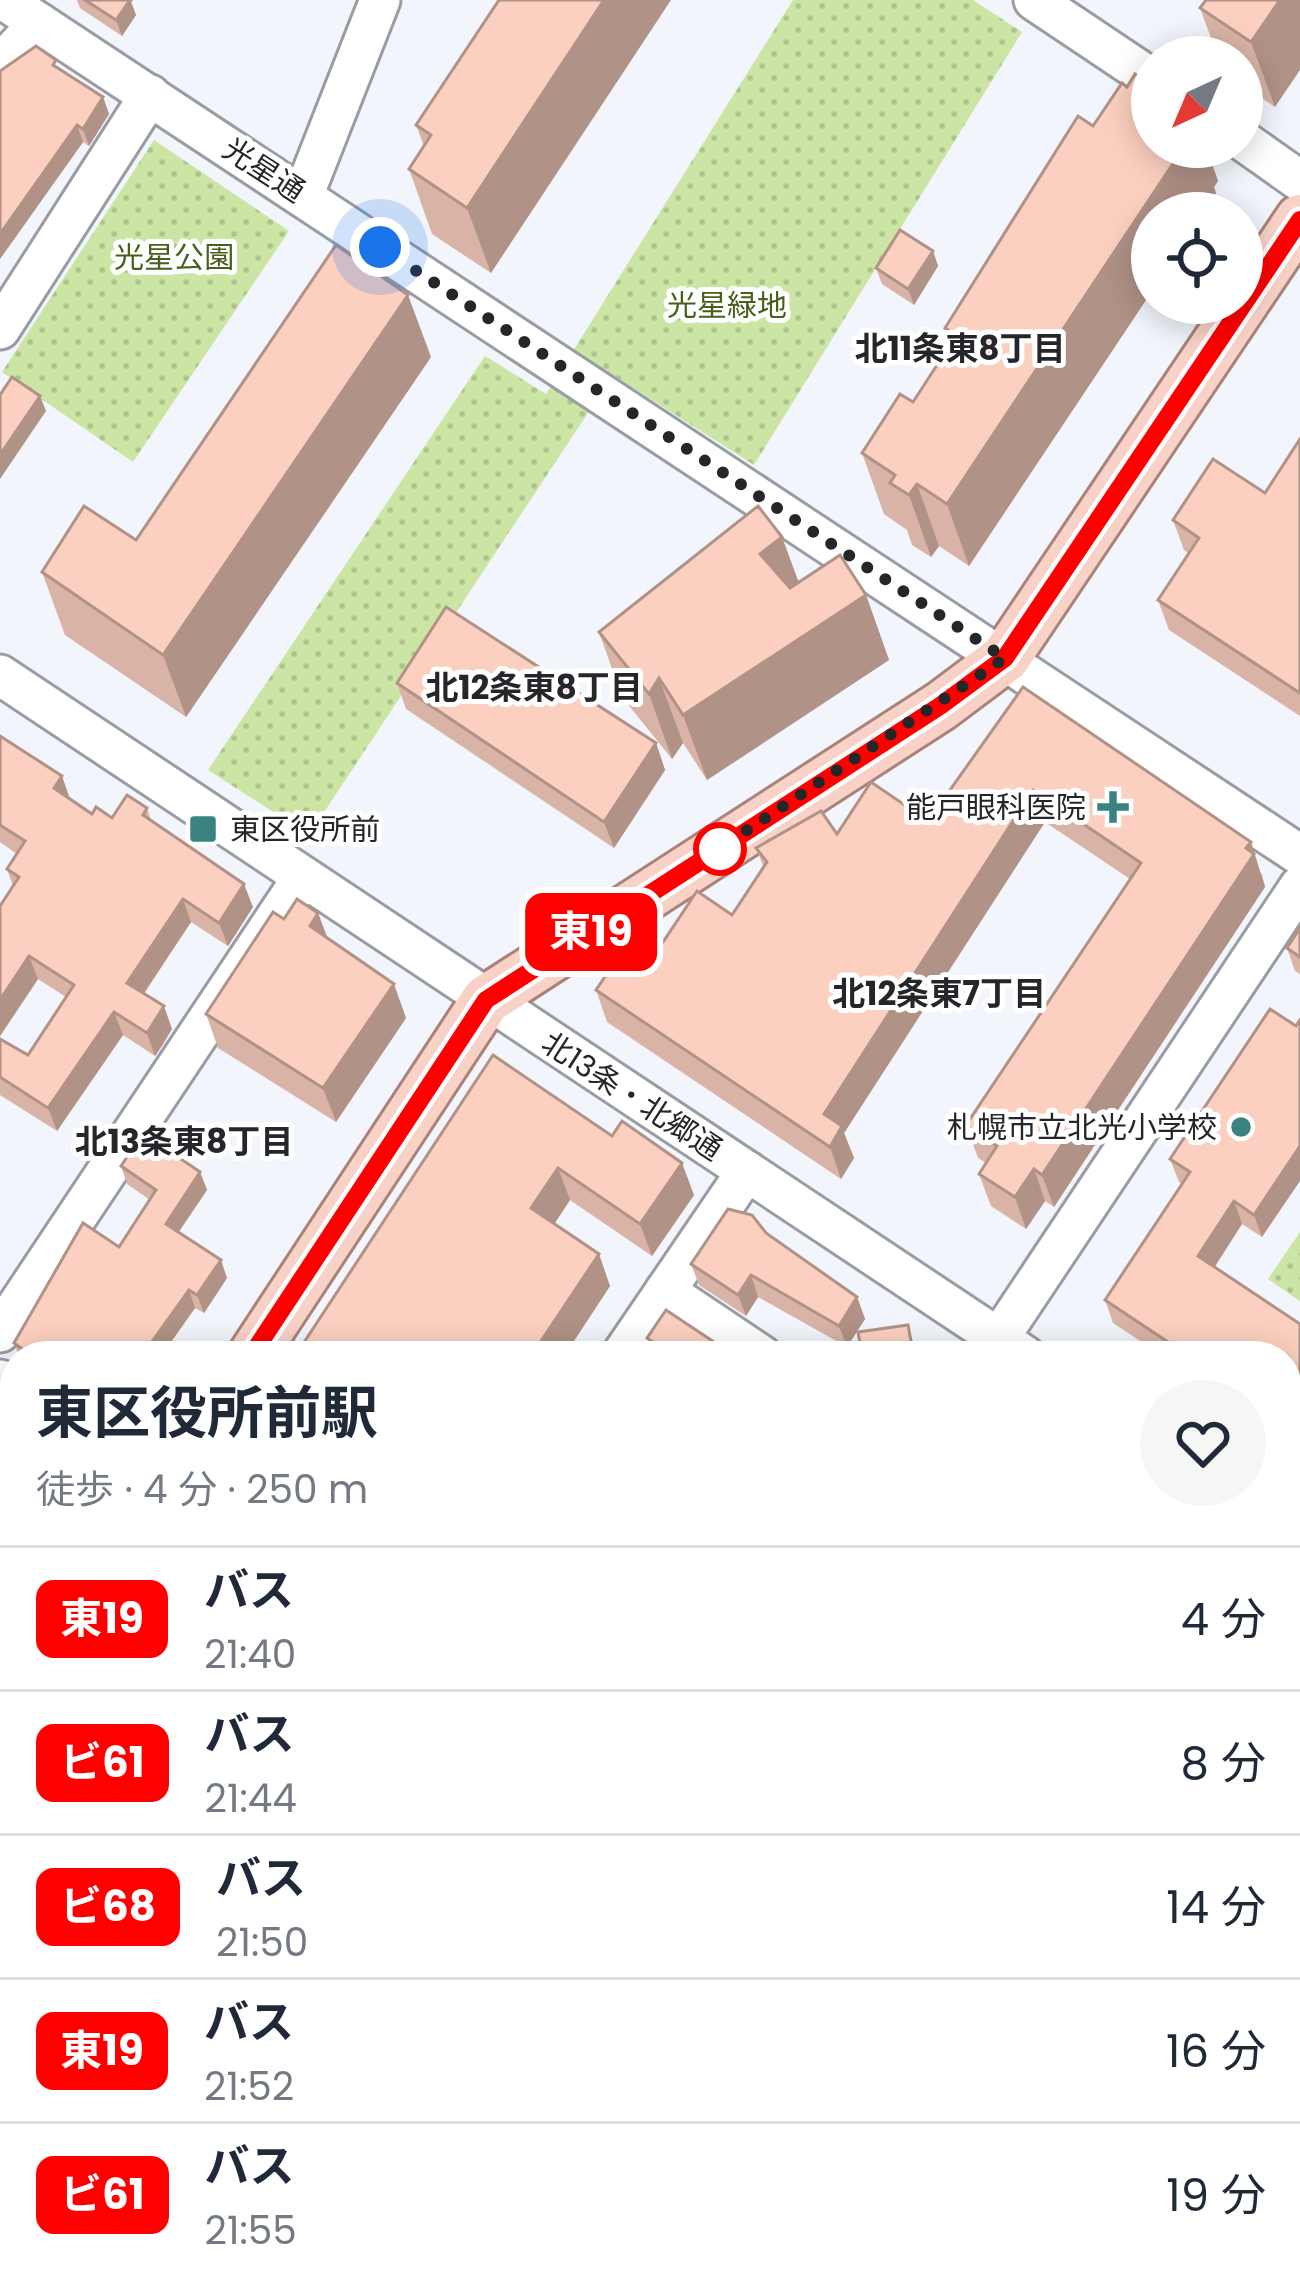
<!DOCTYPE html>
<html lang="ja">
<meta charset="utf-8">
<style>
:root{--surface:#fff;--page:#f6f6f7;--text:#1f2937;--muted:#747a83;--line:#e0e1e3}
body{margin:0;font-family:Poppins,"Noto Sans JP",sans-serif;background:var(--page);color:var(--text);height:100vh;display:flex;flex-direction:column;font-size:45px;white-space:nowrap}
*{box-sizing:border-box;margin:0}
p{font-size:39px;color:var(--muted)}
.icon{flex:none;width:66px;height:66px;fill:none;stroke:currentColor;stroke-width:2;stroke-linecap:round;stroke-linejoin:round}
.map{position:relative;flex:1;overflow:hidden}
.sheet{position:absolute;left:0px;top:1341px;width:1302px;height:948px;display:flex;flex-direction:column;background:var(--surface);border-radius:48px 48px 0 0;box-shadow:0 6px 30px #0003}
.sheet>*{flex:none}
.badge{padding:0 24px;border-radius:18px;font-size:42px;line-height:78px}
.needle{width:78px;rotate:224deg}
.buttons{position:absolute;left:1131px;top:36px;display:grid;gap:24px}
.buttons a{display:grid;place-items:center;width:132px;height:132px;border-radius:50%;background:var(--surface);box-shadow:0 6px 30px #0003;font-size:60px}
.you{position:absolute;width:60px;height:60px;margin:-30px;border:9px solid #fff;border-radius:50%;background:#1a73e8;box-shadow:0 0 0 18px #1a73e833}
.map>.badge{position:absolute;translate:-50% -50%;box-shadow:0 0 0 6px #fff}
.round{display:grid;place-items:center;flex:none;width:126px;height:126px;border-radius:63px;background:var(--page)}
.head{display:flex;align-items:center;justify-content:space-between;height:204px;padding:0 36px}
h1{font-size:57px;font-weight:700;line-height:90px}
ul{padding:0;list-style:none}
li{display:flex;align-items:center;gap:36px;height:144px;padding:0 36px;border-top:3px solid var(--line)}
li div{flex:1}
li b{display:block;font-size:45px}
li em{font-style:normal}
li .badge{min-width:132px;font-weight:700;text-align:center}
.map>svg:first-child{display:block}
.park{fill:url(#park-dots)}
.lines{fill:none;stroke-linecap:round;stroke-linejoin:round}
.minor-casing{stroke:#999ca2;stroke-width:45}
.major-casing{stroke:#ab8277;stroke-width:54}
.minor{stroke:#fff;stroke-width:39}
.major{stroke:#f8d2c7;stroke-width:48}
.wall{fill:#d9b3a5}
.shaded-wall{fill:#b09286}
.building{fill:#fcd0c0;stroke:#b09286;stroke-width:3}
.line-casing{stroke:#fff;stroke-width:27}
.line{stroke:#f00;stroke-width:18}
.walk{stroke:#252629;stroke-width:12;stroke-dasharray:0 21.6}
.poi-dot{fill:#3a8381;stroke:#fff;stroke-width:4.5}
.stop-dot{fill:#fff;stroke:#f00;stroke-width:6}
.labels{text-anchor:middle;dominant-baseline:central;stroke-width:10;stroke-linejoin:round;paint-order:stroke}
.street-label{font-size:30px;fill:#252629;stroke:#fff}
.park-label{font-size:30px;fill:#495f1c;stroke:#fff}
.poi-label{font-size:30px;fill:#252629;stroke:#fff;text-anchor:end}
.neighbourhood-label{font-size:33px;font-weight:bold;fill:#252629;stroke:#fff}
</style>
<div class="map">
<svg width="1300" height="2289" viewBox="0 0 1300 2289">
<defs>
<pattern id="park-dots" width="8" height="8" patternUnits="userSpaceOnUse" patternTransform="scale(3)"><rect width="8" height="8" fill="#cce5a4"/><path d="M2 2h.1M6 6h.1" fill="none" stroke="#afc48d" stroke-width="1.8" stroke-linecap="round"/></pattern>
</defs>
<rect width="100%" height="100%" fill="#f2f5fb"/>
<!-- park -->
<g class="park">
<polygon points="793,0 973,0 1022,32 754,465 613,375 309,835 208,770 485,356 546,394"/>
<polygon points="154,140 289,231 133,462 2,372"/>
<polygon points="1300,1232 1300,1301 1268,1279"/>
</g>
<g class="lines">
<!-- minor casing -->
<g class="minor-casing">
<g id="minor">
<polyline points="4,0 1300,855"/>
<polyline points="1034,0 1152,79"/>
<polyline points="0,65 39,23"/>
<polyline points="1242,140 1300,181"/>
<polyline points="303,196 380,0"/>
<polyline points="0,329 150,95"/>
<polyline points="0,675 1025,1356"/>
<polyline points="665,1291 762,1356"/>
<polyline points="0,1332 303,877"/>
<polyline points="621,1356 747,1171"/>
<polyline points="987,1356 1300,886"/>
<polyline points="0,1380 15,1390"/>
<polyline points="1287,1528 1300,1536"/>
<polyline points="1287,1933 1300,1913"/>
<polyline points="0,1988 15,1998"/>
<polyline points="0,2074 15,2084"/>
<polyline points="1287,2208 1300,2216"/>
<polyline points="299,2274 321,2289"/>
<polyline points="432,2274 454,2289"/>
<polyline points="370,2289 380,2274"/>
<polyline points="1051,2289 1061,2274"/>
</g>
</g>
<!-- major casing -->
<g class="major-casing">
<g id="major">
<polyline points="252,1356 486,1000 941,706 1005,658 1300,219"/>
<polyline points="0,1733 15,1711"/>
</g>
</g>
<!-- minor -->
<use href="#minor" class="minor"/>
<!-- major -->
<use href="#major" class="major"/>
</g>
<!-- wall -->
<g class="wall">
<polygon points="77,0 133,0 131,2 136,15 122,36 80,8"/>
<polygon points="499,0 491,273 432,234 409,169 424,146 416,125"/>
<polygon points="1300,0 1275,107 1242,85 1242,57 1218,57 1200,8"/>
<polygon points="60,69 103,97 109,114 89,146 83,142 0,259"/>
<polygon points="1093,126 1152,147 1206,147 1218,181 1214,187 1216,193 1204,213 1152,213 1152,291 969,566 939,546 931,557 912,545 907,530 884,514 862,453 913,402 951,344 945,328"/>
<polygon points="933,251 938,266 914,305 882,284 876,268"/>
<polygon points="431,357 186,717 65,635 42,572 136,540"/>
<polygon points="1300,439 1300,716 1169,630 1158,600 1189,554 1184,550 1173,520 1265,493"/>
<polygon points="798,582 866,595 889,660 707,780 683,743 672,759 622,697 599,632"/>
<polygon points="397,683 656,743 665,770 614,848 406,709"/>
<polygon points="1023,687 1262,874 1265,887 1054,1207 1045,1201 1026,1229 991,1206 979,1174 986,1163 978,1158 966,1125 1130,879 1045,822 844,1133 854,1158 841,1179 607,1022 596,990 657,951 732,915 764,868 756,848 928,821"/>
<polygon points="0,736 70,798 92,814 112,818 147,808 151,820 253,907 228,946 191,922 144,994 172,1029 163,1045 155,1056 123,1035 57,1131 0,1095 0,1039 28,1055 66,997 38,979 0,1036 0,906 13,886 7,869 17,854 0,842"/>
<polygon points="318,913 327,938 406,1018 336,1122 218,1048 206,1014 284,919"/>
<polygon points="1300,928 1300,974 1295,971 1287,948"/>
<polygon points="1270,1009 1262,1237 1242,1224 1214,1267 1300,1324 1300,1448 1287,1439 1287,1356 1163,1356 1113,1323 1105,1300 1182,1184 1179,1182 1170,1159"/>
<polygon points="493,1055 694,1195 652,1256 570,1200 554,1224 610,1286 564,1356 295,1356"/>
<polygon points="121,1166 200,1172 207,1190 178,1232 227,1278 204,1313 195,1308 161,1356 19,1356 14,1343 119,1247 150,1200 127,1184"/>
<polygon points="766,1233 857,1297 865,1319 847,1347 758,1297 746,1316 699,1285 691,1264"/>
<polygon points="647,1338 735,1356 657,1356 652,1353"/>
<polygon points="0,1400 15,1410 15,1577 0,1567"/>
<polygon points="1287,1566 1300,1576 1300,1846 1287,1838"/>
<polygon points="15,1789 15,1946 0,1936 0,1810"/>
</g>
<!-- shaded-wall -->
<g class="shaded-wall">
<polygon points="124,0 133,0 131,2 136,15 122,36 116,20"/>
<polygon points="604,0 671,0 491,273 467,208"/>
<polygon points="1280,0 1300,0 1300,70 1275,107 1251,42"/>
<polygon points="103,97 109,114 89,146 83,129"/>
<polygon points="77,125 83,142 0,259 0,234"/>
<polygon points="1184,147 1206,147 1218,181 1214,187 1216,193 1204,213 1152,213 1152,291 969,566 947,504"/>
<polygon points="933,251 938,266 914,305 908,289"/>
<polygon points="408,295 431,357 186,717 163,655"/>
<polygon points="40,396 46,411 0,479 0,455"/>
<polygon points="917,484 939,546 931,557 909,495"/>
<polygon points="782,537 806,602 784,619 760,554"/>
<polygon points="866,595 889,660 707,780 683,715"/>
<polygon points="659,678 683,743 672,759 649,694"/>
<polygon points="656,743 665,770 614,848 604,822"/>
<polygon points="62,776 70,799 54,788"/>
<polygon points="1033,790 1045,822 844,1133 854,1158 841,1179 830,1147 824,1114"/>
<polygon points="1251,842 1265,887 1054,1207 1042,1175"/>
<polygon points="244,884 253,907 228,946 219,923"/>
<polygon points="183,899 191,922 135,1006 127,983"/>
<polygon points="318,913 331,947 310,926"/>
<polygon points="29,956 38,979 0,1036 0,1000"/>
<polygon points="394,984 406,1018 336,1122 323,1088"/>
<polygon points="164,1006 172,1029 155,1056 147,1033"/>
<polygon points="114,1012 123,1035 57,1131 48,1108"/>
<polygon points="1300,1146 1300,1181 1262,1237 1254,1215"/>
<polygon points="682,1163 694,1195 652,1256 640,1224"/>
<polygon points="558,1168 570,1200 543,1241 531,1208"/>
<polygon points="1034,1169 1045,1201 1026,1229 1015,1197"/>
<polygon points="200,1172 207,1190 172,1242 166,1224"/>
<polygon points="1234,1201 1242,1224 1207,1279 1198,1256"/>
<polygon points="599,1254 610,1286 564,1356 531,1356"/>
<polygon points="221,1260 227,1278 204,1313 197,1295"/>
<polygon points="751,1275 758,1297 746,1316 738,1295"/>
<polygon points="189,1290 195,1308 161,1356 149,1356 146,1350"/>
<polygon points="857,1297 865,1319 847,1347 839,1326"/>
<polygon points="1297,2088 1300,2096 1300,2111 1287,2132 1287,2103"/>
<polygon points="879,2274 885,2274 887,2289 881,2289"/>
<polygon points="1174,2274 1189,2274 1190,2277 1182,2289 1164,2289"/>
</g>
<!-- building -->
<g class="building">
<polygon points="85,0 130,0 116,20"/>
<polygon points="499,0 604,0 467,208 409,169 431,135 416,125"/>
<polygon points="1206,0 1280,0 1251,42 1200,8"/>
<polygon points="36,46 56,60 53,65 103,97 83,129 77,125 0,234 0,71"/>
<polygon points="1135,74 1152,87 1152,147 1184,147 947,504 917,484 909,495 890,483 895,475 862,453 900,394 913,402 956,336 945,328 1078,116 1093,126 1122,83 1127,87"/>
<polygon points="900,230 933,251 908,289 876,268"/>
<polygon points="336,245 408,295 163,655 42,572 84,506 136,540"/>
<polygon points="12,377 40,396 0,455 0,395"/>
<polygon points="1300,439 1300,693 1158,600 1199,538 1173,520 1213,459 1265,493"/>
<polygon points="758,506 782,537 760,554 790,588 840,555 866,595 683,715 659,678 649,694 599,632"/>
<polygon points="446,607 656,743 604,822 397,683"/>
<polygon points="1023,687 1251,842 1246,848 1254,854 1042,1175 1034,1169 1015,1197 979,1174 997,1146 966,1125 1141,863 1033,790 824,1114 842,1126 830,1147 596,990 634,934 657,951 697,891 732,915 767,862 756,848 821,811 837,834 871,782 928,821"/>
<polygon points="0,736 62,776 54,788 92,814 96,807 112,818 127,795 147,808 143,815 244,884 219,923 183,899 127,983 164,1006 154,1022 147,1033 114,1012 48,1108 0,1077 0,1039 28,1055 74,985 29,956 0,1000 0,906 19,877 7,869 25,841 0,825"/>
<polygon points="297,899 318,913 310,926 394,984 323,1088 206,1014 273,912 284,919"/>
<polygon points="1300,928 1300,957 1287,948"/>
<polygon points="1270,1009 1296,1026 1300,1020 1300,1146 1254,1215 1234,1201 1198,1256 1300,1324 1300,1430 1287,1422 1287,1356 1189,1356 1105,1300 1190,1172 1170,1159"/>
<polygon points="493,1055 612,1136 622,1121 682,1163 640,1224 558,1168 531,1208 599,1254 531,1356 295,1356"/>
<polygon points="143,1133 200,1172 166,1224 221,1260 197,1295 189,1290 146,1350 155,1356 32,1356 14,1343 83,1223 119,1247 156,1190 121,1166"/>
<polygon points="728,1209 752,1215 766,1233 857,1297 839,1326 751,1275 738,1295 691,1264"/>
<polygon points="666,1310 735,1356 674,1356 647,1338"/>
<polygon points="908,1325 911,1341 927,1356 862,1356 858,1332"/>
<polygon points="0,1400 15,1410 15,1561 13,1563 0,1554"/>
<polygon points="1287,1566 1300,1576 1300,1823 1296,1829 1287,1824"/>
<polygon points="15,1789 15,1931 0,1921 0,1810"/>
<polygon points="1300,1954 1298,2028 1300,2029 1300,2090 1297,2088 1287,2103 1287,1972"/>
<polygon points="0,2117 15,2127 15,2274 121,2274 118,2280 132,2289 0,2289"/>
<polygon points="1287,2263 1300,2271 1300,2289 1219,2289 1229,2274 1287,2274"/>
<polygon points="592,2274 879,2274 881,2289 584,2289"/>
<polygon points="1092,2274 1174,2274 1164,2289 1082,2289"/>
</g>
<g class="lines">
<!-- line casing -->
<g class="line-casing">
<polyline id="line" points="251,1356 486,1000 940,706 1005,658 1300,220"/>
</g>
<!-- line -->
<use href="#line" class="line"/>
<!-- walk -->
<polyline class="walk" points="380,247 1005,658 713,853 720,849"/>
</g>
<!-- markers -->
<g class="poi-dot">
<path d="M1107 789h12v12h12v12h-12v12h-12v-12h-12v-12h12z"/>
<rect x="188" y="814" width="30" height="30" rx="6"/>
<circle cx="1241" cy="1127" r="12"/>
</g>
<circle class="stop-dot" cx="720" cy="849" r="24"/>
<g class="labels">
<!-- street labels -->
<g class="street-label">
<text transform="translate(264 170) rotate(33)">光星通</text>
<text transform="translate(632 1096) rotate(33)">北13条・北郷通</text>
</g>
<!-- park labels -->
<g class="park-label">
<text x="174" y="257">光星公園</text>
<text x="727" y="305">光星緑地</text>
</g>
<!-- poi labels -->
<g class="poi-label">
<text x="1086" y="807">能戸眼科医院</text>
<text x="230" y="829" text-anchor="start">東区役所前</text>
<text x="1217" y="1127">札幌市立北光小学校</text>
</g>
<!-- neighbourhood labels -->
<g class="neighbourhood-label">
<text x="960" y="348">北11条東8丁目</text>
<text x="534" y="687">北12条東8丁目</text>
<text x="939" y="993">北12条東7丁目</text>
<text x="184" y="1141">北13条東8丁目</text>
</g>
</g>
</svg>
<div class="buttons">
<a><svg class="needle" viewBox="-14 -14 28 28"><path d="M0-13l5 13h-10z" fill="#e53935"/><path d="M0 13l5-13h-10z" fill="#747a83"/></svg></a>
<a><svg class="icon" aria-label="locate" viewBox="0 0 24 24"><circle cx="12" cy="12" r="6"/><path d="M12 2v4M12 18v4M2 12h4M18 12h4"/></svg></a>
</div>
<div class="you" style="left:380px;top:247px"></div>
<b class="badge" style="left:591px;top:932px;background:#f00;color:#fff">東19</b>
<section class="sheet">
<div class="head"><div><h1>東区役所前駅</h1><p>徒歩 · 4 分 · 250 m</p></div><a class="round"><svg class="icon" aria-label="heart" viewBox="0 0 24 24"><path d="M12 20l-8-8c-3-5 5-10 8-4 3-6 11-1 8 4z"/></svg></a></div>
<ul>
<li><span class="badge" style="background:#f00;color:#fff">東19</span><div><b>バス</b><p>21:40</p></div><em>4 分</em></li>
<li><span class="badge" style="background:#f00;color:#fff">ビ61</span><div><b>バス</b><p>21:44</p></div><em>8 分</em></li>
<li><span class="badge" style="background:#f00;color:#fff">ビ68</span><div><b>バス</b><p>21:50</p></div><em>14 分</em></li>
<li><span class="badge" style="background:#f00;color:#fff">東19</span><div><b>バス</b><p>21:52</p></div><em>16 分</em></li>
<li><span class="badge" style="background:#f00;color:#fff">ビ61</span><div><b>バス</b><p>21:55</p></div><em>19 分</em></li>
</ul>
</section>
</div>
